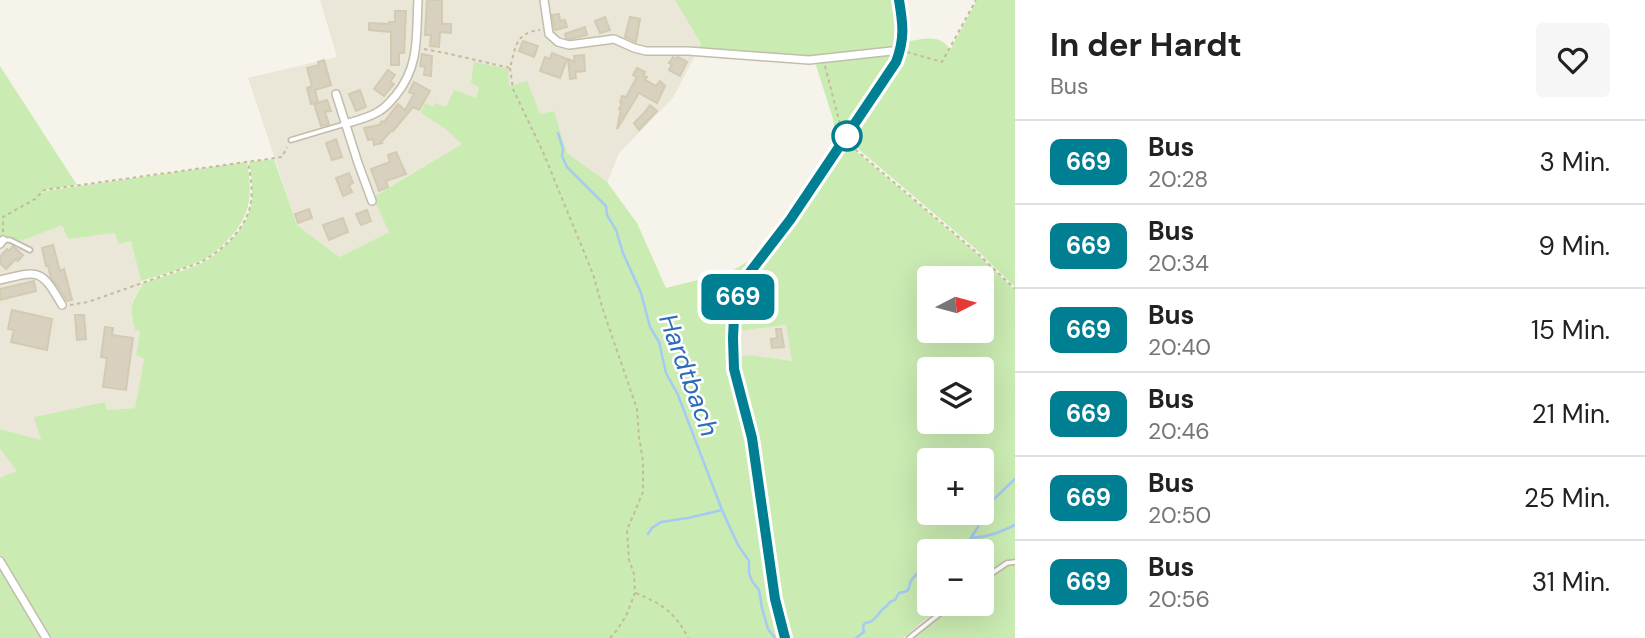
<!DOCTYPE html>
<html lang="de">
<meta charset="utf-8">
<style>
:root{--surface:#fff;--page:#f6f6f6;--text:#222;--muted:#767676;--line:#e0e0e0}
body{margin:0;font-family:"DM Sans",sans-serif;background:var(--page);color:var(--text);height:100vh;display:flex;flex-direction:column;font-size:26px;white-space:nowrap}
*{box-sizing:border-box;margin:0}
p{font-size:23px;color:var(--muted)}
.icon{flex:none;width:38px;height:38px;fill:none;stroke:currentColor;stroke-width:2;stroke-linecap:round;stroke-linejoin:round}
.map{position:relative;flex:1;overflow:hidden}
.details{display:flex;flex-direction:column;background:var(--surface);width:630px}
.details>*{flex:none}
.badge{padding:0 14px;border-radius:10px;font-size:24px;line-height:46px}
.needle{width:46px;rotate:84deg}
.tools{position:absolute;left:917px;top:266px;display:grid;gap:14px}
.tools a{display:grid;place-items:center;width:77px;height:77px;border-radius:7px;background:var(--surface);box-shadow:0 7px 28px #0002;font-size:35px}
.map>.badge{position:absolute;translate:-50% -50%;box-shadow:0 0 0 4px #fff}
.round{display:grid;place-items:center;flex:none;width:74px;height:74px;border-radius:7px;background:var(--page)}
.head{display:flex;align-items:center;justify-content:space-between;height:119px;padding:0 35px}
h1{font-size:33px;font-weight:700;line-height:52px}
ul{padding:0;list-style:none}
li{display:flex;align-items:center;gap:21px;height:84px;padding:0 35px;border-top:2px solid var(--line)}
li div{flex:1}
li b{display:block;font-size:26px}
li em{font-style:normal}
li .badge{min-width:77px;font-weight:700;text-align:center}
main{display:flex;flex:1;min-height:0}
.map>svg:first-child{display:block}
.residential{fill:#eae6d8}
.green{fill:#caebb2;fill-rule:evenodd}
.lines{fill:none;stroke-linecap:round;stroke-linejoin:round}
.stream{stroke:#a6caf3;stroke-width:2.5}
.building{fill:#d8d1bf;stroke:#d3cab2;stroke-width:2}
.lane-casing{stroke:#c2bdac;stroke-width:7}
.street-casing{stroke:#c2bdac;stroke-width:10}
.secondary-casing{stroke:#d7ce99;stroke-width:13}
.path{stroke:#c4bb9d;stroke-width:2;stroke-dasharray:3.5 3.5;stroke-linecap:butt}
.lane{stroke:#fff;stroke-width:3.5}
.street{stroke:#fff;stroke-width:7}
.secondary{stroke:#fff9cb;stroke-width:10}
.line-casing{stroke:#fff;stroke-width:16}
.line{stroke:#007e92;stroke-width:10}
.stop-dot{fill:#fff;stroke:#007e92;stroke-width:3.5}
.labels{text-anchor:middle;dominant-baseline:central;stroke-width:5;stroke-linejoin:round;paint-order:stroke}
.water-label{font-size:26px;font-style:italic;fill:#2c6dbb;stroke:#fff}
</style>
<main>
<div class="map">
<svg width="1015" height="638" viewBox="0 0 1015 638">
<rect width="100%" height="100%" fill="#f6f4ea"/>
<!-- residential -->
<g class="residential">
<polygon points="320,0 675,0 701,44 673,98 619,153 607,183 567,153 554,111 540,115 509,86 479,87 476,98 443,127 462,144 374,196 389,232 339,257 297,225 248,78 337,57"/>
<polygon points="62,225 68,239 115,233 131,241 142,286 134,297 132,318 135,330 140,331 136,355 144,359 135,408 107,410 105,402 35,417 41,440 0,429 0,239 8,235 21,241"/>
<polygon points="787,325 792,361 749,355 737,357 737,331"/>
<polygon points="0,449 18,472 0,478"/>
</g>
<!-- green -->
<g class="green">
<polygon points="675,0 895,0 900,29 899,48 823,58 698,50 701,44"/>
<path d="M977,0H1015V287L978,251L849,141L903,59L906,42C922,39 941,33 950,50Z"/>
<polygon points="897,52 885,75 837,144 833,119 815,62"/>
<path d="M474,62L508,69L509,86L527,81L540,114L554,111L567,153L607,182L637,223L666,288L730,272L759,255L744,275L730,358L749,355L792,361L786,325L737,331L742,298L751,277L845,142L975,252L1015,290V560L982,579V551H929V604H949L923,621L903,638H50L0,555V478L17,471L0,449V429L41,440L34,417L105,402L107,410L135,408L144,359L136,355L140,331L135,330C130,311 130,303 142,286L141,284C160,277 180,272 198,265C209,260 217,253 225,246C253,220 256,199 249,162L274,159L297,225L339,257L389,232L373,197L462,144L443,127L421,113L425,103L433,107L435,103L446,107L454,90L476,98L479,87L471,83ZM929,278H982V331H929ZM929,369H982V422H929ZM929,460H982V513H929Z"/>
<path d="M0,66L77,185L44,190L41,194L45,191L247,162C253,197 251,217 225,243C217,250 209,258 198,262C180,270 160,275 141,281L131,241L119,244L115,233L68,239L62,225L21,241L8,236L0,239Z"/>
<polygon points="1015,563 1015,638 912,638 955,604 982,604 982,583 1007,565"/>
<polygon points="0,565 43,638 0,638"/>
</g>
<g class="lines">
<!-- stream -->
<g class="stream">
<polyline points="558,133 563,149 562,156 567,167 606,206 607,215 616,230 623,253 641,293 650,327 659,342 666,373 678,395 722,510 738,545 749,561 749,573 752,581 759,590 762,608 768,629 775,638"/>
<polyline points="648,534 652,528 661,522 688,518 722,510"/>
<path d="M972,538C989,537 1000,532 1015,525"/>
<polyline points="955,551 962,550 964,548 978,527 981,516 993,500 1015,479"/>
<path d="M856,638L864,632L863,626L865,623C876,622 876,615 883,609C886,607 888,605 890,602L895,600L899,593C914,590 906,589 912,579L921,570L929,567"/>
</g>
</g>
<!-- building -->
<g class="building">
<polygon points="427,0 442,0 442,24 451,24 451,33 440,32 439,47 430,46 431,35 425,35"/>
<polygon points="395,11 406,11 404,53 399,53 399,65 391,65 391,32 369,30 369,23 389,24 389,22 395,22"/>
<polygon points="559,14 560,21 565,20 567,27 555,30 552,15"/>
<polygon points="605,17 610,30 600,33 595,21"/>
<polygon points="630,17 640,19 636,42 625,37"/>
<polygon points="585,27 587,35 569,39 566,38 565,34"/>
<polygon points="523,41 538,46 534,57 519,51"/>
<polygon points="552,53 567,59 560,78 540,71 545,57 550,59"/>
<polygon points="422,54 432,56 431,76 424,75 425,67 420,66"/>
<polygon points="584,55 585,71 575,72 576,78 570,79 568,59 575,62 574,56"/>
<polygon points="673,57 675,59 678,57 687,62 680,76 669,70 672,64 669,63"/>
<polygon points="324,60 331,85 315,90 318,102 311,104 307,88 312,86 307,68 319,65 318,62"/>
<polygon points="637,68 645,72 643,76 647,77 645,80 656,86 660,81 665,86 657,103 639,93 617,129 621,110 619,109 622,103 620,102 622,96 626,97 637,77 633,75"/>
<polygon points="388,70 395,75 390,82 394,84 384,96 374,89"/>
<polygon points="414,82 430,91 419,110 413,107 393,131 392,130 381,142 382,143 374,145 373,139 368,140 364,128 379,125 382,121 384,122 398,104 405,110 414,94 409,92"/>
<polygon points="360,90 366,107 356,111 349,94"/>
<polygon points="327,100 331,111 325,112 329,124 321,126 314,104"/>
<polygon points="650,105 657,111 639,130 634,123 645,112"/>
<polygon points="336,139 342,157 332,160 326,143"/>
<polygon points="396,152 406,174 386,181 388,187 379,191 371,169 390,162 388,155"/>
<polygon points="349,173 353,183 349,185 352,192 343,196 336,178"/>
<polygon points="309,209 312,218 298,223 295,214"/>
<polygon points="367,210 371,221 361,225 356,214"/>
<polygon points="343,218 348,232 329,240 323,225"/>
<polygon points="53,245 60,271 64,269 72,300 67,301 60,289 51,278 48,266 46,266 42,248"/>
<polygon points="13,246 23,255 18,261 16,259 6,269 0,263 0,257 7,249 9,251"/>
<polygon points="34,281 36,291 0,300 0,289"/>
<polygon points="12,310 52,319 47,350 11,342 14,330 8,329"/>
<polygon points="75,315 84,315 86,339 77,340"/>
<polygon points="105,327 113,328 112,335 133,338 126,390 103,387 107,358 101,357"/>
<polygon points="776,329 781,329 784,347 772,348 771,339 777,338"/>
</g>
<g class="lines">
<!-- lane casing -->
<g class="lane-casing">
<g id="lane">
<polyline points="291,140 345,124"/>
<polyline points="3,240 10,240 30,250"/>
<polyline points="982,580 1007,563 1015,562"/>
<polyline points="909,638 952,604"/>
</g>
</g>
<!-- street casing -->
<g class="street-casing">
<g id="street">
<polyline points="544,0 549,34 558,42 569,45 614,39 634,48 646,51 688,51 809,60 901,50"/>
<polyline points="336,94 358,163 372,201"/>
<path d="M345,124C355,121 367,118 376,113C385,109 390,102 396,95C420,66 416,35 418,0"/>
<polyline points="0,244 3,240"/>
<path d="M0,280C40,270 41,269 62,305"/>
<polyline points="0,561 46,638"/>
</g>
</g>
<!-- secondary casing -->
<g class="secondary-casing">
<path id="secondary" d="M785,638L775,599L752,438L734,369L733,338L734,317L738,297L747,276L790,221L896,63C905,39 903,24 899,0"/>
</g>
<!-- path -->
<g class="path">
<path d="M424,49L450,54L510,68C516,46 515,33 540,30"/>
<polyline points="907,52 942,62 976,0"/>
<polyline points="825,66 841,128"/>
<polyline points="510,68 513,89 543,152 593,274 603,310 637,409 639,437 643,461 643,492 627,530 629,560 634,574 635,593 626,616 617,630 610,638"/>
<polyline points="850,145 976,252 1015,289"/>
<polyline points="3,232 3,217 35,199 44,190 282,157 287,147"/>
<path d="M70,305L88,302L199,263C222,251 248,228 251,201C253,188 250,174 248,162"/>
<path d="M636,593C662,604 675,612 688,638"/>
</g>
<!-- lane -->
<use href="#lane" class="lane"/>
<!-- street -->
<use href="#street" class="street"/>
<!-- secondary -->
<use href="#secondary" class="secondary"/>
</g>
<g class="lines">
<!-- line casing -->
<g class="line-casing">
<path id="line" d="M785,638L775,599L752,438L734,369L733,338L734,317L738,297L747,276L790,220L896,62C905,39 903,24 899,0"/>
</g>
<!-- line -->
<use href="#line" class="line"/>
</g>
<!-- markers -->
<circle class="stop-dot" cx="847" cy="136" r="14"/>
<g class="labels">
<!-- water labels -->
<g class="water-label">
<text transform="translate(689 375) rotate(70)">Hardtbach</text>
</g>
</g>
</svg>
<div class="tools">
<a><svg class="needle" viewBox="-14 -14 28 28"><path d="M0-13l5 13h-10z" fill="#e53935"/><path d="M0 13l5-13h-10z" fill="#767676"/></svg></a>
<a><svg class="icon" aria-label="layers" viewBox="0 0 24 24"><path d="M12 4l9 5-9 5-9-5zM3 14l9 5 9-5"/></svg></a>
<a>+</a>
<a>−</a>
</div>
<b class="badge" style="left:738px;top:297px;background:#007e92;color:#fff">669</b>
</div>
<section class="details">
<div class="head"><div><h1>In der Hardt</h1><p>Bus</p></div><a class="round"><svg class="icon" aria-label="heart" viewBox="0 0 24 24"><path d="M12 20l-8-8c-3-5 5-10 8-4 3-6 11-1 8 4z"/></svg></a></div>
<ul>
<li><span class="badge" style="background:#007e92;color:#fff">669</span><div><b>Bus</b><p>20:28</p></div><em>3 Min.</em></li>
<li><span class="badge" style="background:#007e92;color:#fff">669</span><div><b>Bus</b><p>20:34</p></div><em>9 Min.</em></li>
<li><span class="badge" style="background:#007e92;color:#fff">669</span><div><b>Bus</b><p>20:40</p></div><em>15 Min.</em></li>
<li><span class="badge" style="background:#007e92;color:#fff">669</span><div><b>Bus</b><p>20:46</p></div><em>21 Min.</em></li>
<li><span class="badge" style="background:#007e92;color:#fff">669</span><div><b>Bus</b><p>20:50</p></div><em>25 Min.</em></li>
<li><span class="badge" style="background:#007e92;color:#fff">669</span><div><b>Bus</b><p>20:56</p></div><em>31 Min.</em></li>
</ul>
</section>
</main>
